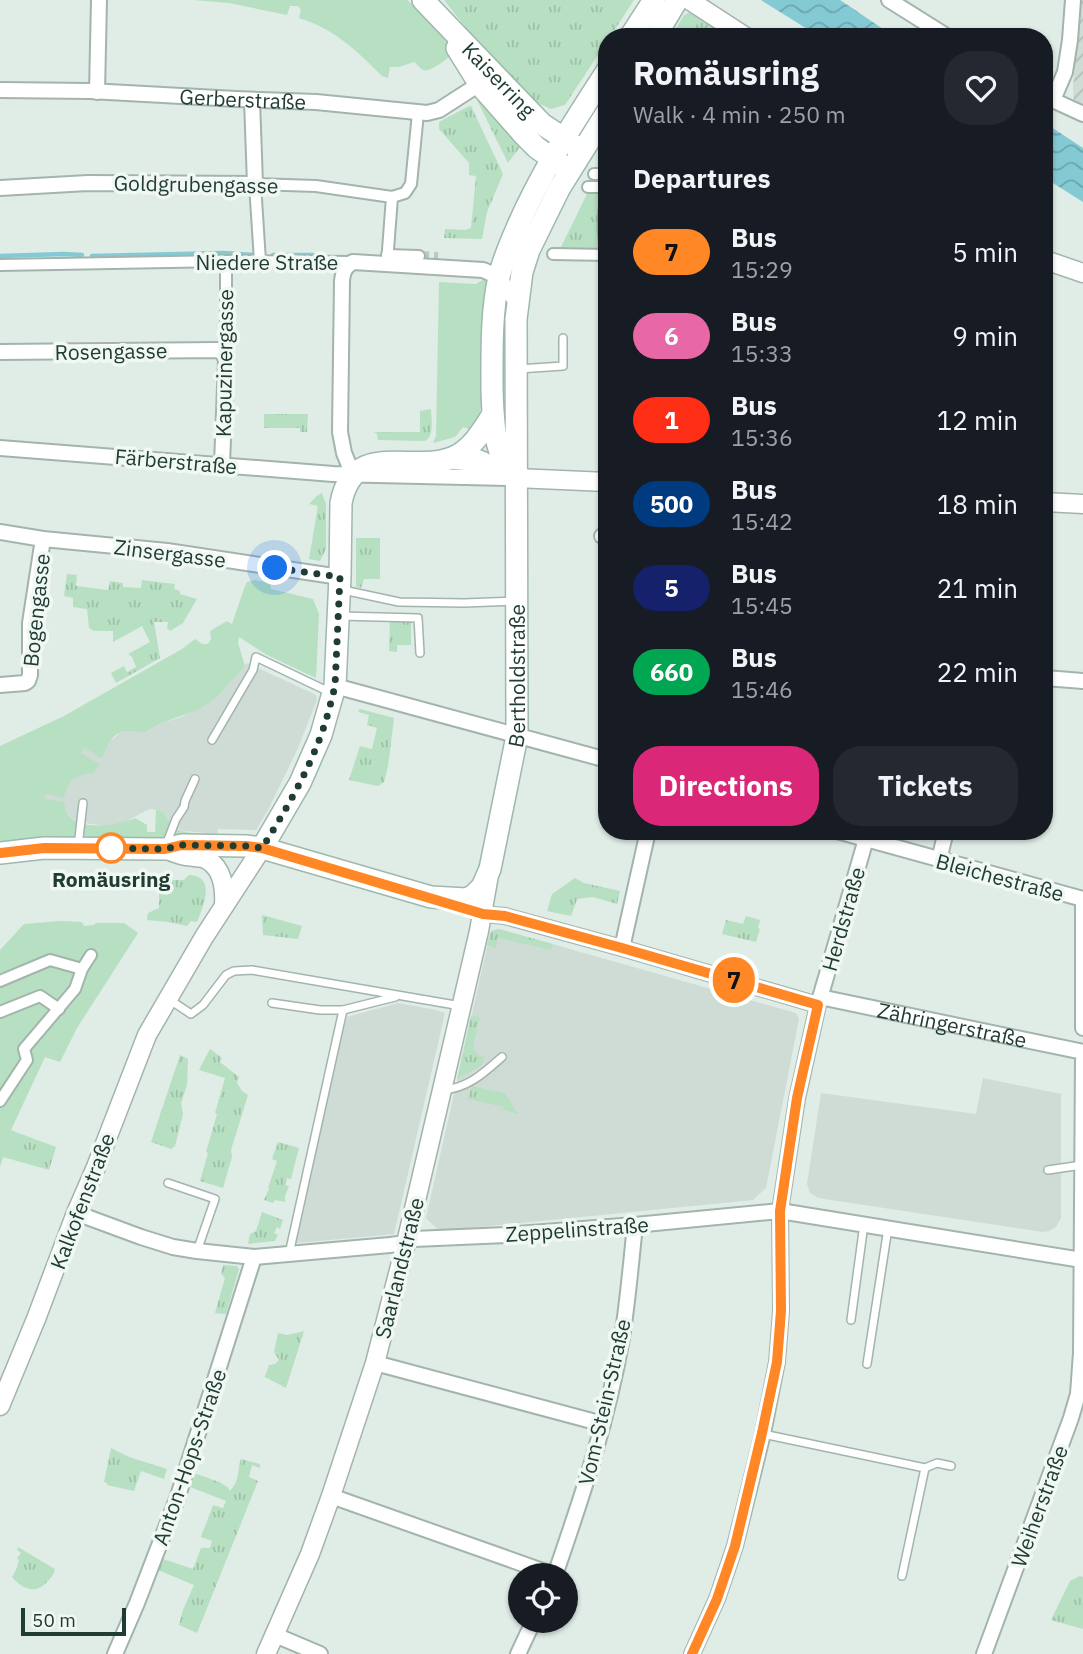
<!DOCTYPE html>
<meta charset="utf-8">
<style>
:root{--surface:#171b24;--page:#242831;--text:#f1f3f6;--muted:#9ea1a6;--accent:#db2777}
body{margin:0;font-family:"IBM Plex Sans",sans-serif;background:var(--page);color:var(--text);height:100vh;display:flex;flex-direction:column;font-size:26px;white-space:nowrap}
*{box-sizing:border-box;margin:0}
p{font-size:23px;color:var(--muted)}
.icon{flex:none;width:38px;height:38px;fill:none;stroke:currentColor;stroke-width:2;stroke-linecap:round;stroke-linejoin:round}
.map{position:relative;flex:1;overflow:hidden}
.side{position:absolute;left:598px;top:28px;width:455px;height:812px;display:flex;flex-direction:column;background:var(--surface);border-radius:28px;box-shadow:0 2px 5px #0004}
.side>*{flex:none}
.badge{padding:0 14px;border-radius:23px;font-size:24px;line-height:46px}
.controls{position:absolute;left:508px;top:1563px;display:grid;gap:14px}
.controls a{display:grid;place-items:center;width:70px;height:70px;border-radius:50%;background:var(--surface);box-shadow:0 2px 5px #0004;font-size:35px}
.scale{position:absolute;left:21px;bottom:18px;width:105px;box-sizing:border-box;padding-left:7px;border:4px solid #203d34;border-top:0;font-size:19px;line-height:24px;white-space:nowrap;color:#203d34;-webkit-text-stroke:5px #f1f8f4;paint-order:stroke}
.you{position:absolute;width:35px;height:35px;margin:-18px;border:5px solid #fff;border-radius:50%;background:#1a73e8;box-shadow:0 0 0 10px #1a73e833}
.map>.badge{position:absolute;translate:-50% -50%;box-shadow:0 0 0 4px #fff}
h2{padding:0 35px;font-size:26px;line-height:63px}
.round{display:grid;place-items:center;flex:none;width:74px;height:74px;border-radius:28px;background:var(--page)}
.summary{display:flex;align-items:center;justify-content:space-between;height:119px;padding:0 35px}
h1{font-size:33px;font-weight:800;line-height:52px}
.primary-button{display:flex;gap:14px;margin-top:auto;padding:14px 35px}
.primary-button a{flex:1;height:80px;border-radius:28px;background:var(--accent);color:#fff;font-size:28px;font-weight:800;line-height:80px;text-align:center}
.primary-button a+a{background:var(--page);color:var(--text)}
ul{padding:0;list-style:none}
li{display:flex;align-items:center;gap:21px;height:84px;padding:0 35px}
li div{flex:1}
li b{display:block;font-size:26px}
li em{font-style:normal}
li .badge{min-width:77px;font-weight:700;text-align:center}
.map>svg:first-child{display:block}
.built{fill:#cedcd5}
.industrial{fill:url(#industrial-furrows)}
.grass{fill:url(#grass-tufts)}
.green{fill:#b7dfc1}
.water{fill:url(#water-waves)}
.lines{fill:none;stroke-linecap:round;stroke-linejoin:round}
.stream{stroke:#84cad5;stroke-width:4.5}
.pedestrian-tunnel{stroke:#bac9c2;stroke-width:10;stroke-dasharray:10 5;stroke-linecap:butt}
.service-casing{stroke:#a3b4ad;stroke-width:10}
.pedestrian-casing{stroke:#a3b4ad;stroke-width:14}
.minor-casing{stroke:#a3b4ad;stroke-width:18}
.tertiary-casing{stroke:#a3b4ad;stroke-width:21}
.secondary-casing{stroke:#9eb8ae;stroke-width:24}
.service{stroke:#fff;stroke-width:7}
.pedestrian{stroke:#fff;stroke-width:10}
.minor{stroke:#fff;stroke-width:14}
.tertiary{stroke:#fff;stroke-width:18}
.secondary{stroke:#fff;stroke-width:21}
.line-casing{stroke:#fff;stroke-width:16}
.line{stroke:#ff8726;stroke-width:10}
.walk{stroke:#203d34;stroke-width:7;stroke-dasharray:0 12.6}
.stop-dot{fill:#fff;stroke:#ff8726;stroke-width:3.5}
.labels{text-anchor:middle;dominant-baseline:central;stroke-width:7;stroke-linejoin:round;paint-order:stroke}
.street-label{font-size:21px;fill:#203d34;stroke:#f1f8f4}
.stop-label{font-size:21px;font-weight:bold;fill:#203d34;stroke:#f1f8f4}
</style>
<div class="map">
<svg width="1083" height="1654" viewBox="0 0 1083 1654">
<defs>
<pattern id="industrial-furrows" width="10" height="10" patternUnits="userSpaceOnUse" patternTransform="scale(1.75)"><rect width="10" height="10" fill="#cedcd5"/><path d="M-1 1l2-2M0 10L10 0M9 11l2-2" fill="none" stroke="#b1beb7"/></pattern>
<pattern id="grass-tufts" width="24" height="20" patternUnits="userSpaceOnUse" patternTransform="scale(1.75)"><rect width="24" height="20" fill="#b7dfc1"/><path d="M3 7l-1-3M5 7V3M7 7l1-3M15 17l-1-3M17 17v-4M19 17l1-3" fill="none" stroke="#9dc0a6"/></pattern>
<pattern id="water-waves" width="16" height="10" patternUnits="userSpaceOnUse" patternTransform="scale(1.75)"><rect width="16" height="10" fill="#84cad5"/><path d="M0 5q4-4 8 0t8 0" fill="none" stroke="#6ca5ae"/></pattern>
</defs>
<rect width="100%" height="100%" fill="#e0ece6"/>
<!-- built -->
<g class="built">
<polygon points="247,663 312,693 316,695 317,700 298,748 268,810 256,830 218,829 217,834 184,831 170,825 163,812 152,809 147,810 123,823 105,826 78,822 71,818 66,811 44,799 45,794 66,787 71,780 80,774 80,753 84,747 109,742 120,733 131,730 144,733 161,723 182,717 215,699"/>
<polygon points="499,929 796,1013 799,1019 766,1188 753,1200 439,1231 426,1218 490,934"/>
<polygon points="398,1003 436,1010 445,1013 394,1234 286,1244 325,1081 330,1080 347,1017"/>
<polygon points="983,1078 1061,1094 1061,1218 1056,1227 1049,1231 1043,1232 818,1198 810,1193 807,1184 821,1093 976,1114"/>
</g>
<!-- industrial -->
<polygon class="industrial" points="1081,0 1083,0 1083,107 1074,104 1073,87"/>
<!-- grass -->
<g class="grass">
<polygon points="444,0 634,0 610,37 607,37 607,41 565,105 551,109 537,103 467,29"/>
<polygon points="688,13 691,13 728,37 671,37 684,15"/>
<polygon points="477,100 481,100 523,143 508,163"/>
<polygon points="469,106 471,106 503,174 487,212 482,239 444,238 445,229 465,230 471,228 476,176 469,175 469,163 439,129 439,122"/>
<polygon points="589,190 604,190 603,249 560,249"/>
<path d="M431,409C431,420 435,435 425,441L378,440L377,434L374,432H420V411Z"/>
<polygon points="264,414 308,414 307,432 300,432 300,428 264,428"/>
<polygon points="322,493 326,504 326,549 320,561 309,559 318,506 309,504 317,496"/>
<polygon points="356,538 380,538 380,579 364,579 361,588 356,587"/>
<polygon points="67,574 77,575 76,586 108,590 110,581 123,583 123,587 141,588 142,580 175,584 174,589 180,591 180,594 197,599 183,623 170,631 167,628 168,622 154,622 160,658 116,683 111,673 124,666 127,672 136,667 132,657 128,654 150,642 142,626 113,642 113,631 94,631 89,628 87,609 73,607 73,598 64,596"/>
<polygon points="411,619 411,645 397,645 397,652 389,651 390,620"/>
<polygon points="360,709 394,718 388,766 384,782 378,786 349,780 360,746 372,749 377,728 367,725 369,715 358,712"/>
<path d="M189,875C217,876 203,908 197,922L191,921L187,926L168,922L147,920L148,913L159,908V882L165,880H184Z"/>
<polygon points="575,878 584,883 620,891 617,904 593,897 577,899 571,916 547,911 552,894"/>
<polygon points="262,915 302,926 298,939 263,935"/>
<polygon points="746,916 760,920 758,928 760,929 756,942 722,934 726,920 743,924"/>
<polygon points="498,929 553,944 551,950 498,938 496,948 487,945 491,931"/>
<polygon points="471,1016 480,1017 473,1047 478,1055 484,1057 482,1065 457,1079"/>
<polygon points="210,1049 222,1058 220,1062 239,1077 237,1083 242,1091 248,1095 231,1150 232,1157 223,1188 200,1181 208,1153 206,1152 217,1114 215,1113 225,1078 199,1070"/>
<polygon points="180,1055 188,1059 187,1085 181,1103 183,1114 175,1146 171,1149 151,1142"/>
<polygon points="472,1086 505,1093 518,1114 503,1110 504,1107 468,1099"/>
<polygon points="13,1131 56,1147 49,1170 3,1157"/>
<polygon points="278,1142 299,1148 291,1179 287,1178 285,1185 289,1186 285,1196 285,1202 275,1200 273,1203 264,1200 269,1189 268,1188 277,1161 272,1159"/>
<polygon points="262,1212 283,1220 280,1229 277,1227 274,1233 278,1235 275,1241 248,1244 250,1234 256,1231"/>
<polygon points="223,1265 237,1266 239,1269 226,1314 215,1313 225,1278 221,1274"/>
<polygon points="304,1331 286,1388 265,1377 269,1365 275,1364 279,1360 274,1352 278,1333 287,1335"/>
<polygon points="111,1448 129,1457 167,1469 164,1479 141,1471 134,1491 107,1485 107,1483 104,1482"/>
<path d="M241,1459L260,1464V1468L252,1465L249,1477L258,1481L197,1633L179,1625L183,1610L194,1585L158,1570L163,1559L193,1569L201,1548H210L212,1541L201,1537L213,1505L223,1508L226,1501L190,1487L194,1473L219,1482L229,1488V1491C240,1483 237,1470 241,1459Z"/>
<path d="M18,1547L55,1569C53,1577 51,1577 46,1583C35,1595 21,1588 12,1577L16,1570L19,1560L17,1558L21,1553L17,1550Z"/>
<polygon points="1080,1576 1083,1577 1083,1629 1051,1620 1070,1581"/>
</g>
<!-- green -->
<g class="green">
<path d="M193,0H407L431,21L454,53C448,58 430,73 423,70C420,68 417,64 414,62L399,67H390L388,78L382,76C356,50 336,30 299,18L301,10L298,6H290L287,15L229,3Z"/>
<polygon points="486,278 489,281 484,392 479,416 472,430 463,427 455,437 433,443 436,436 439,282 476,284"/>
<path d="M255,580L270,583L271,589L313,599L319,614L316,678L267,655L239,637L238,643L245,666L215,699L198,710L161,723L144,733C117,727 111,735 102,759L84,747L81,753L99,764L93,773C75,775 68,779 64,798L46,794L44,799L64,802C65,808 66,813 70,817C84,831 119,825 135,818L147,825V832H155L156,810L163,812C166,816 169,823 172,826C183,835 204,833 217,834V837L27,839L0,843V746L64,716L182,649L195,639L202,644H208L211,639L210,631L227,621L232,624L245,586L247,582Z"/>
<polygon points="60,921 82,922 84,926 94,925 96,923 124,923 138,933 77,1028 60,1062 45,1057 11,1130 13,1131 0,1166 0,950 24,924"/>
</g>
<!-- water -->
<g class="water">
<polygon points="761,0 840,0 895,37 820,37"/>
<polygon points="1045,123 1083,148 1083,202 1045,178"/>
</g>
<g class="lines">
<!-- stream -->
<g class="stream">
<polyline points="273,255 313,255"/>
<polyline points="0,256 64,254 82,255"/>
<polyline points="92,256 223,253 254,255"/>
</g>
<!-- pedestrian-tunnel -->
<polyline class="pedestrian-tunnel" points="419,256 438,257"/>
<!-- service casing -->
<g class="service-casing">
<g id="service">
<polyline points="518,369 563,366 563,338"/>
<polyline points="343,590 399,602 464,603 516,601"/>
<polyline points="339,616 418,618 420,653"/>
<polyline points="212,740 253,670 256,657 323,689 332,687"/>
<polyline points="166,845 176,819 184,807 185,801 195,779"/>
<polyline points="78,847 83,803"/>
<polyline points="170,1000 191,1014 203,1005 226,975 234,971 252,970 461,1006"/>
<polyline points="272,1003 320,1010 343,1010 395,997"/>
<path d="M443,1090C468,1088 484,1073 502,1057"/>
<polyline points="1048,1170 1082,1165"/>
<polyline points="168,1183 215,1199 197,1251"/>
<polyline points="289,1254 343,1010"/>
<polyline points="851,1320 864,1224"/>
<polyline points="867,1364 888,1228"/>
<polyline points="763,1434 925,1468 902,1576"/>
<polyline points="925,1468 937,1463 951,1466"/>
</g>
</g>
<!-- pedestrian casing -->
<g class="pedestrian-casing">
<g id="pedestrian">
<polyline points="594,174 607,174"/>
<polyline points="588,187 607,187"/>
<path d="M607,195C603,214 602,233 607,252"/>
<polyline points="553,254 607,255"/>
<polyline points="387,255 419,256"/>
<polyline points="260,261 255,184 316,186 392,197"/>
<polyline points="387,263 392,197 405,193 411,184 418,113"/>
<polyline points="0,265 226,261 353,262"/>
<polyline points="222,352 226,344 226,261"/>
<polyline points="0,981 50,960 82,969"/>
<polyline points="0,1012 40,996 59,1009"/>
<polyline points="0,1101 27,1060 24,1049 75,989 82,969 91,955"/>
</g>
</g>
<!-- minor casing -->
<g class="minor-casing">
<g id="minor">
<polyline points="889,0 948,37"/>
<path id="s1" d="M0,90L90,91L236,99L316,102L427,113L439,110L484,81"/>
<polyline points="97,92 99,0"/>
<polyline points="1046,97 1083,114"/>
<polyline points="1053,100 1065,72 1070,40 1073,0"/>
<polyline points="0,188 88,183 255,184 252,100"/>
<polyline points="0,352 219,350 224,355 226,361 222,464"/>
<polyline points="0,448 333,474 508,478"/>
<path d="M353,475L344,453L340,432L342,281C343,271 345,267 353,262L483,270L499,277L517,304"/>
<polyline points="0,532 43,539 167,551 340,577"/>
<polyline points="602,536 607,536"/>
<polyline points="1045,678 1083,681"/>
<polyline points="0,685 25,683 28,681 30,675 30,623 43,539"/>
<polyline points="335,686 607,760"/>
<polyline points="837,831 1083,899"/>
<polyline points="939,860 946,831"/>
<polyline points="1083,899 1083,1028"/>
<polyline points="483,914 505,916 622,948 818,1005"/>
<polyline points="622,948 648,831"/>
<path id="s2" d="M820,997L1083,1052"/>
<polyline points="76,1213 141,1237 173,1247 197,1251 254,1257 390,1245 406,1243 414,1239 506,1235 635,1225 780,1211 1082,1260"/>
<polyline points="375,1363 603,1424"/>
<polyline points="331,1496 554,1575"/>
<path d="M555,1575C582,1497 608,1419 622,1338C628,1300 631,1263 635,1225"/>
<polyline points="275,1635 320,1654"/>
<polyline points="115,1654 137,1603 177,1499 254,1257"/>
<polyline points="518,1654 534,1620"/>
<polyline points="692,1654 717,1599 735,1546 763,1433 777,1362 781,1311 780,1211 797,1099 818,1005 866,839"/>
<polyline points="984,1654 1071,1418 1078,1394 1081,1353 1083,1060"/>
</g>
</g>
<!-- tertiary casing -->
<g class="tertiary-casing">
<g id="tertiary">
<polyline points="689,0 746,37"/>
<polyline points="1045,260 1083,273"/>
<polyline points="516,478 607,482"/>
<polyline points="1045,502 1083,504"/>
<path d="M165,849C172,852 179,855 186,856C191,857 198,857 203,858C223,865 225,889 224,906"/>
<polyline points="0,1406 36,1319 76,1213 96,1167 147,1035 204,937 262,848"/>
<polyline points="266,1654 310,1554 331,1496 375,1363 406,1243 442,1090 479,931 489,875"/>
</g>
</g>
<!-- secondary casing -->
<g class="secondary-casing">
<g id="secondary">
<path id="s3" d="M423,0L542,124L575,146"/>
<polyline points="630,37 654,0"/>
<polyline points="655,37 677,0"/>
<polyline points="457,48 480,85 524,135 537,148 563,166"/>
<polyline points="452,458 479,461 514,477"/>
<path d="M516,478C493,454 493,420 492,389C492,352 491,313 499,277C503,260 510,244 517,228C541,172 574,122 607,71"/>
<path d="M262,848L300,783L321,735L335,686L340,577L341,503C353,438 413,475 454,457C472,449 483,430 493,414"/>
<path id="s4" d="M0,853L44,848L165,849L182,845L246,846L262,848L431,897L466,899L473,896L482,887L490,869L517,736L516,319L522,272L529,250L559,189L607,112"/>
</g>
</g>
<!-- service -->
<use href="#service" class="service"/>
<!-- pedestrian -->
<use href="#pedestrian" class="pedestrian"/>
<!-- minor -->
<use href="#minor" class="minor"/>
<!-- tertiary -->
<use href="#tertiary" class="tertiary"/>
<!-- secondary -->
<use href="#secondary" class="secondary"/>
</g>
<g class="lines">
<!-- line casing -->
<g class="line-casing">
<polyline id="line" points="0,853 44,848 165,849 182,845 246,846 262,848 483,914 505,916 622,948 818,1005 797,1098 780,1211 781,1311 777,1362 762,1433 735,1546 717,1599 692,1654"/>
</g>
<!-- line -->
<use href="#line" class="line"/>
<!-- walk -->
<path class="walk" d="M111,848H103L165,849L182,845L246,846L262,848C284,813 307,774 321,735C327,719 331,702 335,686L340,577L275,568"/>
</g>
<!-- markers -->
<circle class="stop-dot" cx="111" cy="848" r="14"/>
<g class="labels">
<!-- street labels -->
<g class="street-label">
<text stroke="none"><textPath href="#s3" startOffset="110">Kaiserring</textPath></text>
<text stroke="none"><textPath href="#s1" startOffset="243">Gerberstraße</textPath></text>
<text transform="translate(196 184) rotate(1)">Goldgrubengasse</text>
<text x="267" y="262">Niedere Straße</text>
<text transform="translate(111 351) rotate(-1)">Rosengasse</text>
<text transform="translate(224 363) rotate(-89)">Kapuzinergasse</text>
<text transform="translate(176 461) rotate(5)">Färberstraße</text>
<text transform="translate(170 553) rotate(7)">Zinsergasse</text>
<text transform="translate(36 610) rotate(-84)">Bogengasse</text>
<text stroke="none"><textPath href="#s4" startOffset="710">Bertholdstraße</textPath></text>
<text transform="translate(1000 877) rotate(15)">Bleichestraße</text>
<text transform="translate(843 919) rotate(-74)">Herdstraße</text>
<text stroke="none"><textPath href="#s2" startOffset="135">Zähringerstraße</textPath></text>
<text transform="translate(82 1201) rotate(-69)">Kalkofenstraße</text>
<text transform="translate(577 1229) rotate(-4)">Zeppelinstraße</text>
<text transform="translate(399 1268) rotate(-76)">Saarlandstraße</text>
<text transform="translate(604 1402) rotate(-77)">Vom-Stein-Straße</text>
<text transform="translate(189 1457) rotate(-71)">Anton-Hops-Straße</text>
<text transform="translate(1039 1506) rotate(-70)">Weiherstraße</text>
</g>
<!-- stop labels -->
<g class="stop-label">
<text x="111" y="879">Romäusring</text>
</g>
</g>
</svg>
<div class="controls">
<a><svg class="icon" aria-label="locate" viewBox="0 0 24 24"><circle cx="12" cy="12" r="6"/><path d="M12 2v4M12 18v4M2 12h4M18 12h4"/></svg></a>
</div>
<div class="scale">50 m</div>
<div class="you" style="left:275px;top:568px"></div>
<b class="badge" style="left:734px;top:980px;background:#ff8726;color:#111">7</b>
<section class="side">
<div class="summary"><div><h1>Romäusring</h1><p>Walk · 4 min · 250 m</p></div><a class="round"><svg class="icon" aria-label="heart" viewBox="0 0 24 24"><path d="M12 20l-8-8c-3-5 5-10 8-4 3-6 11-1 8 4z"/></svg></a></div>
<h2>Departures</h2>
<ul>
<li><span class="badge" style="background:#ff8726;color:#111">7</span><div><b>Bus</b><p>15:29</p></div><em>5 min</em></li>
<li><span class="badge" style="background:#e868a7;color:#fff">6</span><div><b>Bus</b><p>15:33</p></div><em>9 min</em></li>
<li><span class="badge" style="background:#ff2e17;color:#fff">1</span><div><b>Bus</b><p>15:36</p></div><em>12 min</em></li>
<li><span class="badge" style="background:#003b80;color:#fff">500</span><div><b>Bus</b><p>15:42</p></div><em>18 min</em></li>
<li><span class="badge" style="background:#15216a;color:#fff">5</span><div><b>Bus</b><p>15:45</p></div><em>21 min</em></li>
<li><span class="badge" style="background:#00a651;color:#fff">660</span><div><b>Bus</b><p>15:46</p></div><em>22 min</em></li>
</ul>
<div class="primary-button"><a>Directions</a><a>Tickets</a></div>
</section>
</div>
